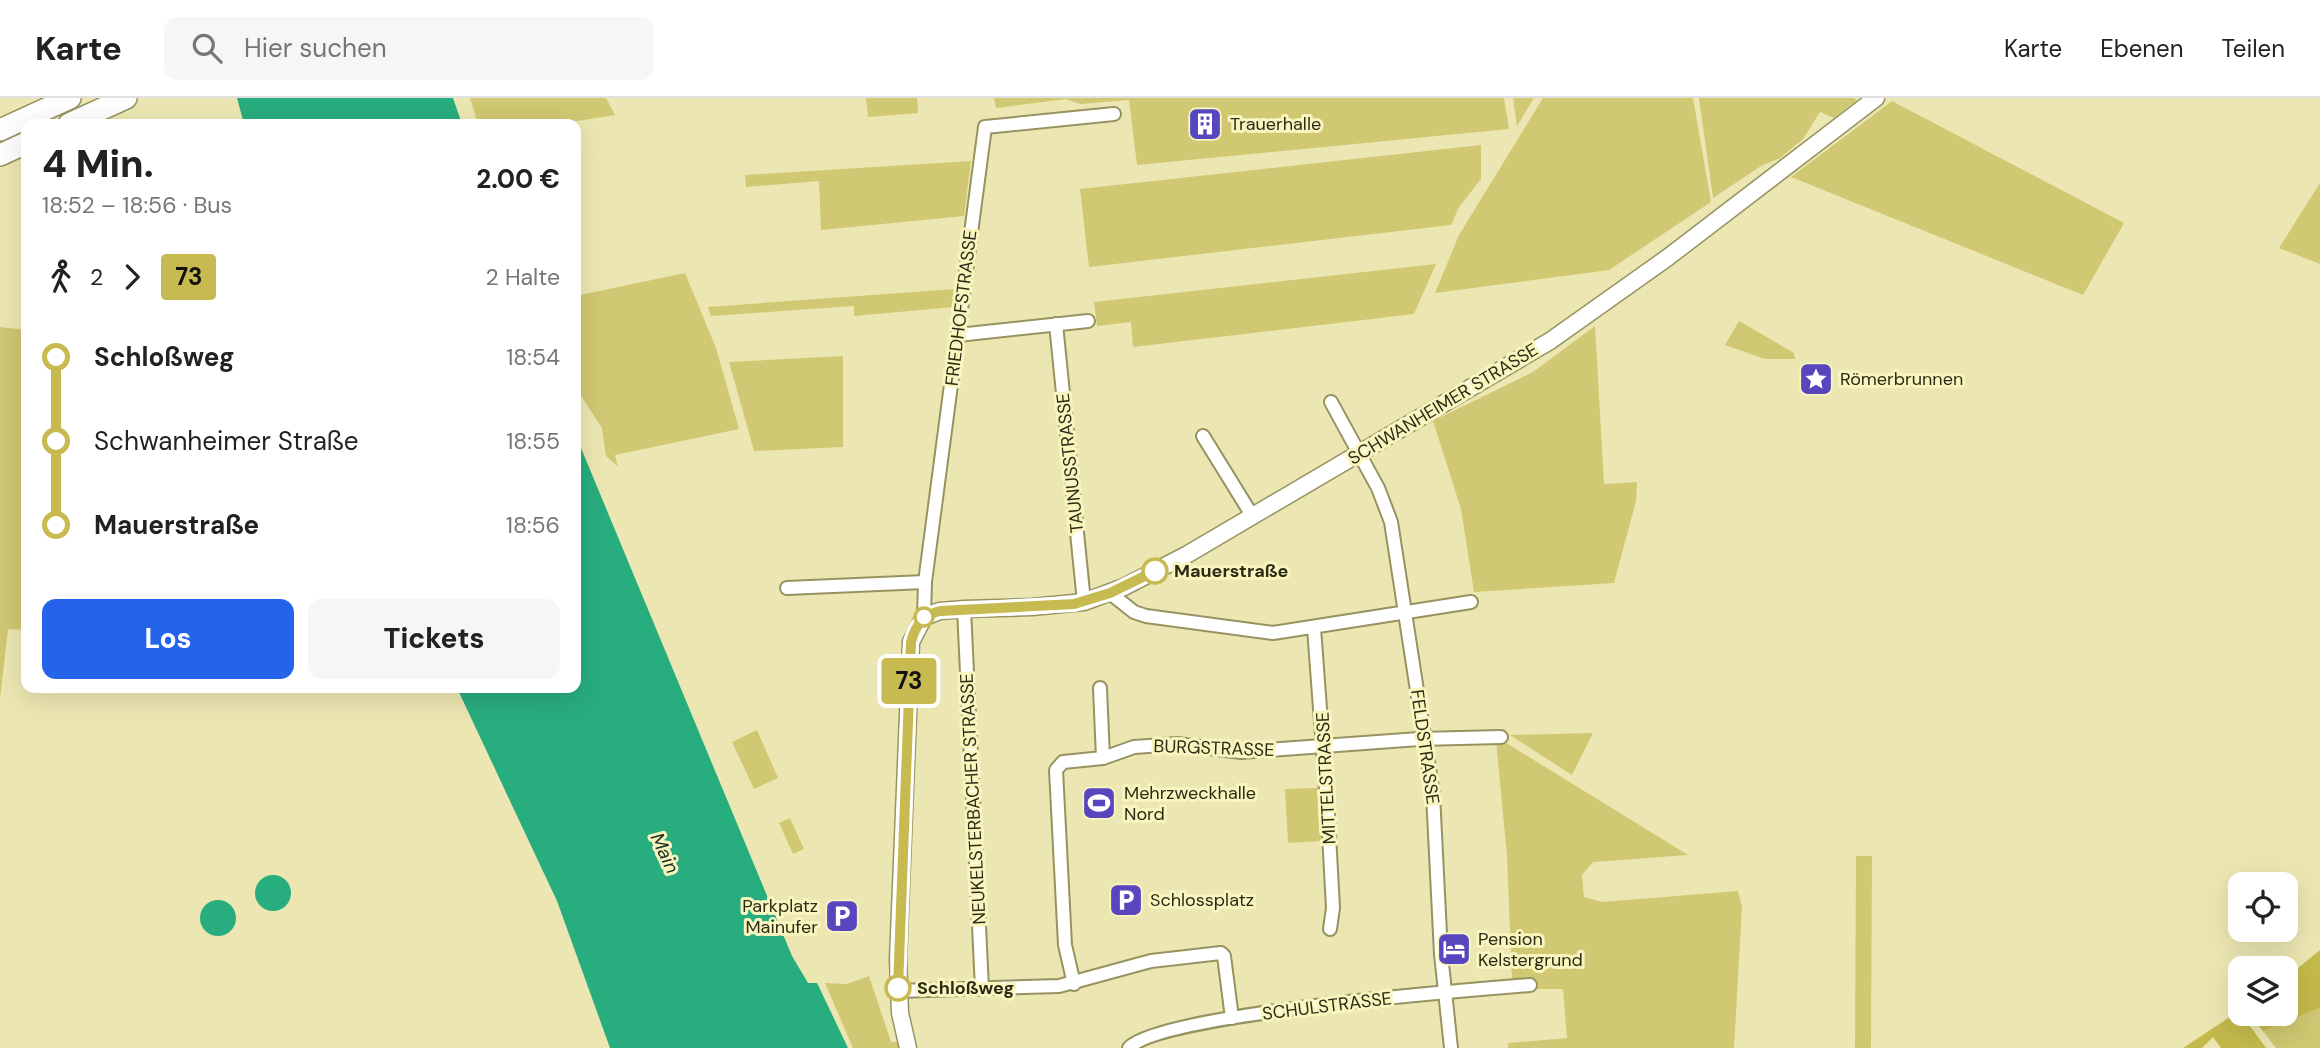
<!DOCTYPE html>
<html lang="de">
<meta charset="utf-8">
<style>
:root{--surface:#fff;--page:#f6f6f6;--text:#222;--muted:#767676;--line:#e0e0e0;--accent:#2563eb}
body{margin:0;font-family:"DM Sans",sans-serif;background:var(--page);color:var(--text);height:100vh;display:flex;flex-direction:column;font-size:26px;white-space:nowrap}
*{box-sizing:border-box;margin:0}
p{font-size:23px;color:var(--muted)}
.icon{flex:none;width:38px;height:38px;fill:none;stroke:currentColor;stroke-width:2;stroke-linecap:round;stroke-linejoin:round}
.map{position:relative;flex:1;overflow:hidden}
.drawer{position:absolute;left:21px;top:21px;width:560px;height:574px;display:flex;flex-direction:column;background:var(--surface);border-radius:14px;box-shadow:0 7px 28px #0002}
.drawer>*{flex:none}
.badge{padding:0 14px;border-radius:5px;font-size:24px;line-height:46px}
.controls{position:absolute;left:2228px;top:774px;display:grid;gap:14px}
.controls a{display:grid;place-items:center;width:70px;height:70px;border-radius:14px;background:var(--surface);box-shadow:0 7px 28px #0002;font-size:35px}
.map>.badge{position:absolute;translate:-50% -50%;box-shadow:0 0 0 4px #fff}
.legs{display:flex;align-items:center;gap:10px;height:77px;padding:0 21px;font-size:23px}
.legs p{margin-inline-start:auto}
.head{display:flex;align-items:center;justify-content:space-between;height:119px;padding:0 21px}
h1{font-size:38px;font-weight:800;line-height:52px}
.primary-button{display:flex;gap:14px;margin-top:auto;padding:14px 21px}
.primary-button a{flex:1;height:80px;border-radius:14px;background:var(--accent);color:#fff;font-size:28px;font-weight:800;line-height:80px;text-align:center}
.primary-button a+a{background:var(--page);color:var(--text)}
ul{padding:0 21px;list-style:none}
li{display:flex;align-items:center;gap:24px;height:84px;font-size:26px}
li i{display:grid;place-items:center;width:10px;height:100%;margin:0 9px;background:currentColor}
li i::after{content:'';width:18px;height:18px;margin:-9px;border:5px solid;border-radius:50%;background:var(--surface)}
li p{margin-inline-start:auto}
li:first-child i{background:linear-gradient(#0000 50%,currentColor 0)}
li:last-child i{background:linear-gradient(currentColor 50%,#0000 0)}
header{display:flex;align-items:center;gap:42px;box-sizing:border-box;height:98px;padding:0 35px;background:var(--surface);border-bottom:2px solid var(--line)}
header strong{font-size:33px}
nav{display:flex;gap:38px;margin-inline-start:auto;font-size:24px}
.search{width:490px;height:63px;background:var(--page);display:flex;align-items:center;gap:18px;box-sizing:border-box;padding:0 24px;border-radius:14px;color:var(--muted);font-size:26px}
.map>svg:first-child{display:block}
.green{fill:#d0c872}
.forest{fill:#c4ba4b}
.water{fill:#28ad7e}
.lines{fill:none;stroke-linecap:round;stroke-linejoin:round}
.minor-casing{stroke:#979360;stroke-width:16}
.tertiary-casing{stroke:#979360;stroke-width:19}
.trunk-casing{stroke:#979360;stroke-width:24}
.minor{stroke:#fff;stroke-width:12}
.tertiary{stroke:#fff;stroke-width:16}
.trunk{stroke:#fff;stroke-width:21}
.line-1-casing{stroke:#fff;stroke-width:16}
.line-1{stroke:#c7ba51;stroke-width:10}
.stop-1-dot{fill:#fff;stroke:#c7ba51;stroke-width:3.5}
.labels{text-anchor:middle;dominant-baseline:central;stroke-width:6;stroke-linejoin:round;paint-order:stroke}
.poi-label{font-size:18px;fill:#2d2b16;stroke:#f9f5bf;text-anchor:start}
.street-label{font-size:18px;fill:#2d2b16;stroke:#f9f5bf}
.stop-label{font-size:18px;font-weight:bold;fill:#2d2b16;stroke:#f9f5bf;text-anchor:start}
.water-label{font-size:19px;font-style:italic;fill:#152f24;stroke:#f9f5bf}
</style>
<header>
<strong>Karte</strong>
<div class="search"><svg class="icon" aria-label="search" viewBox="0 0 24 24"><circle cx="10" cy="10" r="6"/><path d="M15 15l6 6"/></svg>Hier suchen</div>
<nav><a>Karte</a><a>Ebenen</a><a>Teilen</a></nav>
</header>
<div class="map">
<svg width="2320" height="950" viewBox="0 0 2320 950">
<rect width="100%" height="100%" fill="#ece7b2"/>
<!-- green -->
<g class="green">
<polygon points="470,0 606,0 615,17 559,26 478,26"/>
<polygon points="866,0 917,0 918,15 868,19"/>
<polygon points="994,0 1504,0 1509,31 1137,67 1129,2 1080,6 1066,1 996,10"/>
<polygon points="1513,0 1534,0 1517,28"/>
<polygon points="1543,0 1693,0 1711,104 1609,172 1435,195 1459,137"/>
<polygon points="1699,0 1853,0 1857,2 1834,20 1820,14 1803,41 1780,60 1761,68 1713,100"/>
<polygon points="1892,3 2124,125 2083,197 1791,79"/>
<polygon points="1481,47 1481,81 1459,109 1451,127 1089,169 1080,91"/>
<polygon points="971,63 964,118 821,132 819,83 746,89 745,77"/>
<polygon points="2320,85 2320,166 2279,150"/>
<polygon points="1436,166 1414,216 1133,249 1131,224 1097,228 1094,204"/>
<polygon points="685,175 716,250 739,331 615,357 618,369 606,358 602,330 576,290 576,198"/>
<polygon points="956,191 954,209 854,218 854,208 711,218 708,209"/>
<polygon points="1739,223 1794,255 1795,261 1765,261 1725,247"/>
<polygon points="1595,228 1604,386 1637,384 1636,403 1614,485 1474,494 1461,411 1433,323 1533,274"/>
<polygon points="0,229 26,232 26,532 8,531 0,601"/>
<polygon points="843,258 843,349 754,353 729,264"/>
<polygon points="757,632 778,680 754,691 732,644"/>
<polygon points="1593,635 1572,677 1510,637"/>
<polygon points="1496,642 1503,643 1688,757 1593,764 1582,777 1584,799 1602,804 1738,793 1742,809 1734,950 1508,950 1508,945 1567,940 1563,891 1537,891 1512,880 1507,758"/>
<polygon points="1318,690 1321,743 1288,745 1285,691"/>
<polygon points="790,720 804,751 793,756 779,725"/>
<polygon points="1856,758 1872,758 1871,950 1855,950"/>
<polygon points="869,878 891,944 903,944 905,950 853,950 825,885 847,886"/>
<polygon points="2320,910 2320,950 2276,950 2263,933"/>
</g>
<!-- forest -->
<g class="forest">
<polygon points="2320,852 2320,910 2263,933 2248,915 2286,915 2286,880"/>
<polygon points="2239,913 2266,950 2221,950 2213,939 2202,950 2183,950"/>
</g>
<!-- water -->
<g class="water">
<polygon points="237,0 453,0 462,26 244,26"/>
<polygon points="576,338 792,858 808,885 817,885 819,889 848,950 610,950 557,803 457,590 576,590"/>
<circle cx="273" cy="795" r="18"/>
<circle cx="218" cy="820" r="18"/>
</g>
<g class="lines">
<!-- minor casing -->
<g class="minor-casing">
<g id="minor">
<polyline points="1056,226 1084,504"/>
<polyline points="958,237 1088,223"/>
<polyline points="1331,304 1378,390 1391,424 1433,696 1441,856 1451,950"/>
<polyline points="1203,338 1253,419"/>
<polyline points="787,490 925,484"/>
<polyline points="1110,495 1134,514 1146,518 1273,535 1471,504"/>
<polyline points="964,511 982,891"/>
<polyline points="924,519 925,484 985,29 1114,16"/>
<polyline points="1314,530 1328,718 1333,810 1330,831"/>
<polyline points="1100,590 1103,660"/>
<polyline points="1074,886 1065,847 1056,672 1063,664 1103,660 1134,649 1177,646 1241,654 1419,641 1501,639"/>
<polyline points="898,893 1059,888 1151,863 1221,855 1224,858 1232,920"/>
<path d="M1129,950C1158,916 1470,892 1530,887"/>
</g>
</g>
<!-- tertiary casing -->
<g class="tertiary-casing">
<polyline id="tertiary" points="908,950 900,915 898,861 911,544 924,519 940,513 964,511 1032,509 1084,504 1124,489 1188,456 1550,243 1667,160 1876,0"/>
</g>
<!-- trunk casing -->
<g class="trunk-casing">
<g id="trunk">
<polyline points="69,26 126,0"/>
<polyline points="0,32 70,0"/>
<polyline points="0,57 26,45"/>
</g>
</g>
<!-- minor -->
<use href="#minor" class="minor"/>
<!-- tertiary -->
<use href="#tertiary" class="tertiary"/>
<!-- trunk -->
<use href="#trunk" class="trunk"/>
</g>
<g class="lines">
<!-- line-1 casing -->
<g class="line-1-casing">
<path id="line-1" d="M898,890L911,544C915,528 923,517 940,513L1074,506L1110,495L1155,473"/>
</g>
<!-- line-1 -->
<use href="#line-1" class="line-1"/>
</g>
<!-- icons -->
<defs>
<g id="building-square" transform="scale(1.75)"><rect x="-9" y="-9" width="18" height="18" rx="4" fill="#5746bd" stroke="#f9f5bf"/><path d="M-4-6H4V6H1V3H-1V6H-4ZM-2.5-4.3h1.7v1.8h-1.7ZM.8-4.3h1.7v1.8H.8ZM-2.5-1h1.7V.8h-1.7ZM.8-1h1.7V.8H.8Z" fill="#fff"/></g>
<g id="sight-square" transform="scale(1.75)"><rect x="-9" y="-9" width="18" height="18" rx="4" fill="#5746bd" stroke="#f9f5bf"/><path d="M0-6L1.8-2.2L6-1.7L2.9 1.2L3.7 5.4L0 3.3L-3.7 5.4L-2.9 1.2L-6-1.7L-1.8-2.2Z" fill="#fff"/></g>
<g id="stadium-square" transform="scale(1.75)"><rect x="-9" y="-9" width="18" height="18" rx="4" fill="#5746bd" stroke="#f9f5bf"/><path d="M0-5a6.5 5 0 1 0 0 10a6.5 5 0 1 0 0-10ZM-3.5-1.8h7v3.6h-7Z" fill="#fff"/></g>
<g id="parking-square" transform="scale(1.75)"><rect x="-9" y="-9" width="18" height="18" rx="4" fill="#5746bd" stroke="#f9f5bf"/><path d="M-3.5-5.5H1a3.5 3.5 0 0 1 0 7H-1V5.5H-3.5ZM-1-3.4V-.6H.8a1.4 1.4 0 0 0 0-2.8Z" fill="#fff"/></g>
<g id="hotel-square" transform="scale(1.75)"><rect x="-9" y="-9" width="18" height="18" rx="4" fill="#5746bd" stroke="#f9f5bf"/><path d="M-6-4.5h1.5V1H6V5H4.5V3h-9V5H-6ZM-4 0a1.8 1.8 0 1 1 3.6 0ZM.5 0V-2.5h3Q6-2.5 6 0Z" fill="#fff"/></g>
</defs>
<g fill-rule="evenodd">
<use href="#building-square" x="1205" y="26"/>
<use href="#sight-square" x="1816" y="281"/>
<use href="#stadium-square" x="1099" y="705"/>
<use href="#parking-square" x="1126" y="802"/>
<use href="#parking-square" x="842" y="818"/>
<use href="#hotel-square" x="1454" y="851"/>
</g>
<!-- markers -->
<g class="stop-1-dot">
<circle cx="1155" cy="473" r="12"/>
<circle cx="924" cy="519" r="9"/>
<circle cx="898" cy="890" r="12"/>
</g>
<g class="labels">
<!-- poi labels -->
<g class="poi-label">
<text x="1230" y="26">Trauerhalle</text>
<text x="1840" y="281">Römerbrunnen</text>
<text x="1124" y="695">Mehrzweckhalle<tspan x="1124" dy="21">Nord</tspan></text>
<text x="1150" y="802">Schlossplatz</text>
<text x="818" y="808" text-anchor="end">Parkplatz<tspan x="818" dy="21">Mainufer</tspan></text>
<text x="1478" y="841">Pension<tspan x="1478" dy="21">Kelstergrund</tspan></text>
</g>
<!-- street labels -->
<g class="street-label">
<text transform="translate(961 210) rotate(-83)">FRIEDHOFSTRASSE</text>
<text transform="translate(1443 306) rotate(-31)">SCHWANHEIMER STRASSE</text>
<text transform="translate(1070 365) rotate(-96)">TAUNUSSTRASSE</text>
<text transform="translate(1425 649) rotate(82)">FELDSTRASSE</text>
<text transform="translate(1214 650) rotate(2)">BURGSTRASSE</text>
<text transform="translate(1326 680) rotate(-93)">MITTELSTRASSE</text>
<text transform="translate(973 701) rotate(-93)">NEUKELSTERBACHER STRASSE</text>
<text transform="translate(1327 908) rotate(-7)">SCHULSTRASSE</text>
</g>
<!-- stop labels -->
<g class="stop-label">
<text x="1174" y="473">Mauerstraße</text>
<text x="917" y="890">Schloßweg</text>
</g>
<!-- water labels -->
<g class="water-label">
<text transform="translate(665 755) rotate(65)">Main</text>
</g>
</g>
</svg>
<div class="controls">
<a><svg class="icon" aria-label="locate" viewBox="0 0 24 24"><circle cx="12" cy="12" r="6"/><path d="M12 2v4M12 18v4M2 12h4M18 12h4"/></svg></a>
<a><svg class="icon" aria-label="layers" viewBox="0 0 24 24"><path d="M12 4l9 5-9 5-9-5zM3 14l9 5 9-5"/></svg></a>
</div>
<b class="badge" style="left:909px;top:583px;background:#c7ba51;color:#111">73</b>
<section class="drawer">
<div class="head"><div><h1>4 Min.</h1><p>18:52 – 18:56 · Bus</p></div><b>2.00 €</b></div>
<div class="legs"><svg class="icon" aria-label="walk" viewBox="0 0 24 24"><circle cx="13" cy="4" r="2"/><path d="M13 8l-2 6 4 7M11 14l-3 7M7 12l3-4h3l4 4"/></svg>2<svg class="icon" aria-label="forward" viewBox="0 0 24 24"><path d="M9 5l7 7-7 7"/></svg><b class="badge" style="background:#c7ba51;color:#111">73</b><p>2 Halte</p></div>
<ul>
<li><i style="color:#c7ba51"></i><b>Schloßweg</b><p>18:54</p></li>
<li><i style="color:#c7ba51"></i><span>Schwanheimer Straße</span><p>18:55</p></li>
<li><i style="color:#c7ba51"></i><b>Mauerstraße</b><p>18:56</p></li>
</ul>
<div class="primary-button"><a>Los</a><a>Tickets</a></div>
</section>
</div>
